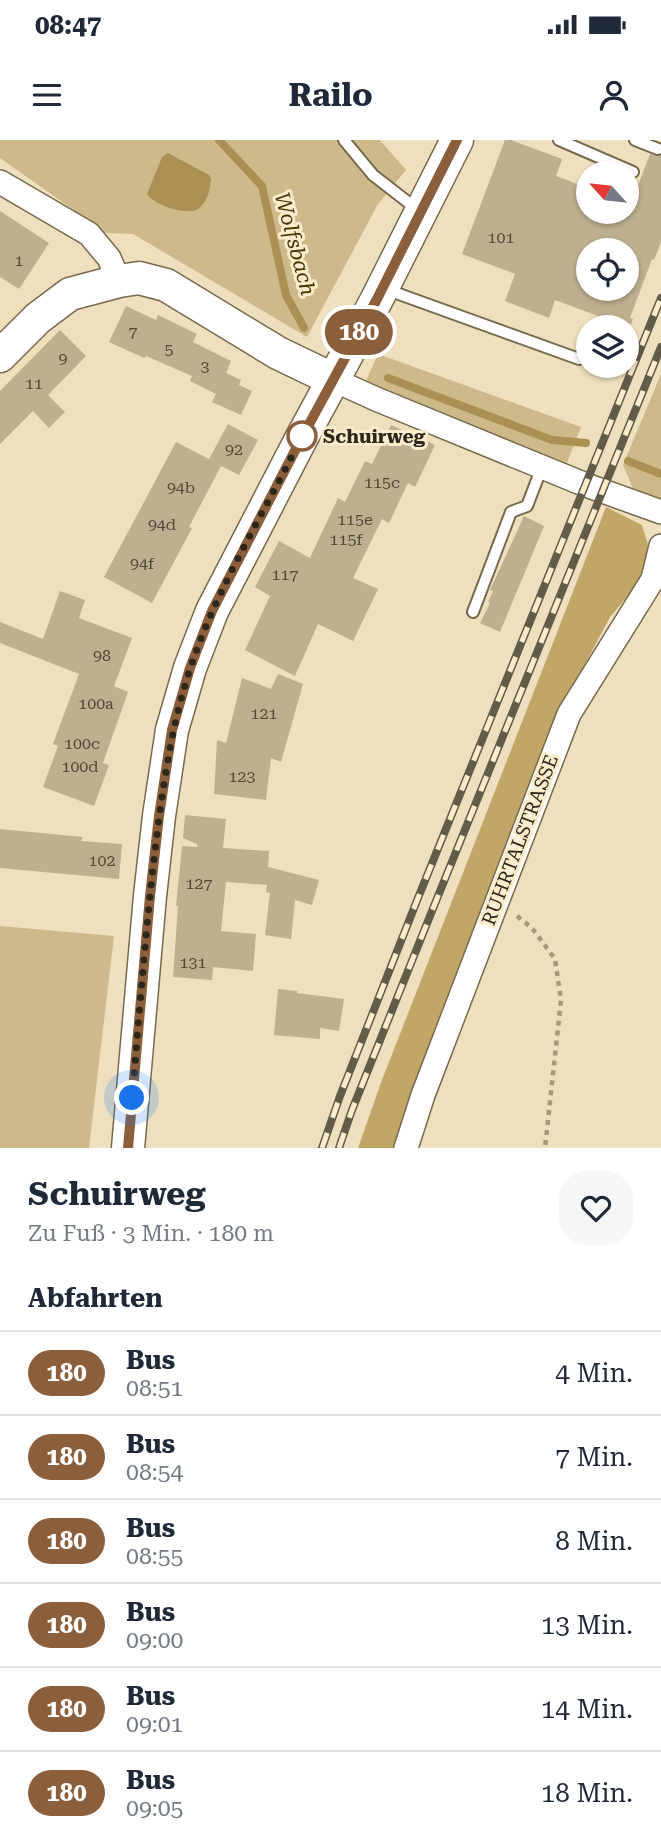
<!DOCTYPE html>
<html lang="de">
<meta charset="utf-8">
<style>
:root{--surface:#fff;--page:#f6f6f7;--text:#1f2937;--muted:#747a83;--line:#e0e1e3}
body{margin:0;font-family:"Roboto Serif",serif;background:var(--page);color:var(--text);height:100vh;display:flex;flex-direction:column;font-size:26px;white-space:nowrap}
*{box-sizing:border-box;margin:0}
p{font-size:23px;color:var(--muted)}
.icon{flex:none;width:38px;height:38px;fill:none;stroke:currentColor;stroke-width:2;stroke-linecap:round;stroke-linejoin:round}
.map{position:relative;height:1008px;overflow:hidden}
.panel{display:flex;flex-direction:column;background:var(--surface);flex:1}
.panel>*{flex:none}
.badge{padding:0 14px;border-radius:23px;font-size:24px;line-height:46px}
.needle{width:46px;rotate:297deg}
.controls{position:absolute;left:576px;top:21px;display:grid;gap:14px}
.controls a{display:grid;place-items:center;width:63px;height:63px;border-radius:50%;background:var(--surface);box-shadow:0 2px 5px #0004;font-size:35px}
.you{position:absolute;width:35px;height:35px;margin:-18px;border:5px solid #fff;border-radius:50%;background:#1a73e8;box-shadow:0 0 0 10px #1a73e833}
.map>.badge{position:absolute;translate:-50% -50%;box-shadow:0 0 0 4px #fff}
h2{padding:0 28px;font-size:26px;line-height:63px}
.round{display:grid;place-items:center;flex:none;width:74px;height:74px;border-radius:28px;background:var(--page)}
.overview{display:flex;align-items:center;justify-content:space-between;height:119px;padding:0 28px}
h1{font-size:33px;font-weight:700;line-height:52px}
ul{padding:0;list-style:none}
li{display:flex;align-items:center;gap:21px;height:84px;padding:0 28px;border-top:2px solid var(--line)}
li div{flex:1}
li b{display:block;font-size:26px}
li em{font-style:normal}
li .badge{min-width:77px;font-weight:700;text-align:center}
.status{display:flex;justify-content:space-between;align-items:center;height:49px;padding:0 35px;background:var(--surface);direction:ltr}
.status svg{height:19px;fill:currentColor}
header{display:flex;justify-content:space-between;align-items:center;height:91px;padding:0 28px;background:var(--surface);font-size:32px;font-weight:700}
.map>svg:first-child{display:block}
.green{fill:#ceb98b}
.forest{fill:#c1a668}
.water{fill:#ab9053}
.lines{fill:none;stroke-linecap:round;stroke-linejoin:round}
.stream{stroke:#ab9053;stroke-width:8}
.building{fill:#beaf90;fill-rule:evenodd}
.lane-casing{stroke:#776a4c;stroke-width:14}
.street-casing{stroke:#776a4c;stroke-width:26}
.secondary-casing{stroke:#776a4c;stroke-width:35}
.path{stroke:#a4987f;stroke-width:4.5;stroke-dasharray:5 5;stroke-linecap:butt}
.lane{stroke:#fff;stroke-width:10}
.street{stroke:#fff;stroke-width:23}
.secondary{stroke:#fff;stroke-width:32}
.rail-casing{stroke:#635b49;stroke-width:8}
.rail{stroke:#fbeccb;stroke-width:5;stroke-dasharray:16;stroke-linecap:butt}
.line-casing{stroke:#fff;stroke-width:16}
.line{stroke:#8b5e3c;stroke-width:10}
.walk{stroke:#2d271b;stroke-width:7;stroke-dasharray:0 12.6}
.stop-dot{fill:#fff;stroke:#8b5e3c;stroke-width:3.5}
.labels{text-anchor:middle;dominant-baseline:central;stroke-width:6;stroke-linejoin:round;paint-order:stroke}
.number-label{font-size:16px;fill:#514938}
.stop-label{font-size:19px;font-weight:bold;fill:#2d271b;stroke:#fbeccb;text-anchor:start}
.street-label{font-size:19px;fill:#2d271b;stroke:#fbeccb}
.water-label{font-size:21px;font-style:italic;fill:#463400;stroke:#fbeccb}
</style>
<div class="status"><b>08:47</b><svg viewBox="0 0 49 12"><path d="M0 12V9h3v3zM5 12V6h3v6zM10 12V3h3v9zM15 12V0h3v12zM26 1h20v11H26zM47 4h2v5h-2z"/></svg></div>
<header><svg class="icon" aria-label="menu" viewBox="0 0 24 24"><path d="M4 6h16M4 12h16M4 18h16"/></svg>Railo<svg class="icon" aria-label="person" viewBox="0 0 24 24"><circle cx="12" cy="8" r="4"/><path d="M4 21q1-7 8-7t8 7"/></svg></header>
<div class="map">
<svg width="661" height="1008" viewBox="0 0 661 1008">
<rect width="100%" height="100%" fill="#eedfbe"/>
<!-- green -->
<g class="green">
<polygon points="0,0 380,0 406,30 378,64 307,197 133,94 106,93 0,18"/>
<polygon points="378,214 581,287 567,323 366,241"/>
<polygon points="661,234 661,362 634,351 623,325"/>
<polygon points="0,786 114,796 89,1008 0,1008"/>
</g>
<!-- forest -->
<polygon class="forest" points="606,367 642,385 650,411 639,443 610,477 547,596 411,953 393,1008 358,1008 382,940"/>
<!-- water -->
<path class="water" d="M168,13L209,35L211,39C210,49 208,62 198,69C186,76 154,65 147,54L162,17Z"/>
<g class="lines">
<!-- stream -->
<g class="stream">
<polyline points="219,0 262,46 286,155 304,188"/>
<polyline points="388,238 552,300 586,303"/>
<polyline points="628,321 661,334"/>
</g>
</g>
<!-- building -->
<g class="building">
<path d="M505,0H511L562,19L556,36L588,48V72H626V62L631,64L650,14L661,16V102L654,120L652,119L630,178L633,179L626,197V187H603L606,179L555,160L549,178L505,161L515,134L462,114ZM588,110H626V149H588Z"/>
<polygon points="0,71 49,103 19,149 0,137"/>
<polygon points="126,166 156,180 158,175 197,194 193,202 231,221 226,233 241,240 239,245 252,251 241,275 212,262 216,254 190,241 192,236 146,216 144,218 109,202"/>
<polygon points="60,190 86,216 48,255 65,272 49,288 33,271 0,304 0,251"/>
<polygon points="228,284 258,300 239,335 221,326 189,387 192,388 152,463 104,437 176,302 209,319"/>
<polygon points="391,285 435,305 415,347 408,343 389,383 382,379 353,438 378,449 353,501 318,484 295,536 245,510 270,456 255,447 279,401 310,418 338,358 345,362 365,321 372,324"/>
<polygon points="524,376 544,386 500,492 480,483 490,463 488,462 493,451 490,450 491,448"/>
<polygon points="60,451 85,460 79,478 132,498 114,546 128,552 103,623 109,625 94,666 43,647 58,606 53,604 79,534 0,503 0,482 43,499"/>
<polygon points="278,534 303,544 281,622 271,618 266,660 214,654 217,600 226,603 242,538 271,549"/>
<polygon points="185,675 226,679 223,708 269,711 268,727 319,740 312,765 295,760 291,799 265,795 270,753 266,752 267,745 226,742 221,791 256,794 253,831 213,827 212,840 173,837 178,766 176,766 182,706 197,707 197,704 183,698"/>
<polygon points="0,689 83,697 81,701 122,704 119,739 0,728"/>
<polygon points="278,849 297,851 297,853 344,859 339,891 320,888 320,899 274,895"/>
</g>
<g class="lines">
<!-- lane casing -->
<g class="lane-casing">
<g id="lane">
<polyline points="344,0 373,35 418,70"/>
<polyline points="559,0 633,32"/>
<polyline points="635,0 658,9"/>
<polyline points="385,149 579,219"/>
<polyline points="473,472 511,372 527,366 542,327"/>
</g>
</g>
<!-- street casing -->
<g class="street-casing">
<g id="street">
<polyline points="0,42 89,94 109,118 119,141"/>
<polyline points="334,240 376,259 586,345 661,372"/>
<polyline points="406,1008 423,955 569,574 653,439 661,406"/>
</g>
</g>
<!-- secondary casing -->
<g class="secondary-casing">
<g id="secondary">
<polyline points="0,216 38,178 70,154 119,141 139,138 166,145 278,213 334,240"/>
<polyline points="128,1008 150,756 159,676 172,590 190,528 212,471 301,299 376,161 457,0"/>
</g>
</g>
<!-- path -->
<polyline class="path" points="517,776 532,788 555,819 561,860 545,1008"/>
<!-- lane -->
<use href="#lane" class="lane"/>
<!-- street -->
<use href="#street" class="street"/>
<!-- secondary -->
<use href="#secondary" class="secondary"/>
<!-- rail casing -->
<g class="rail-casing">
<g id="rail">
<polyline points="322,1008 340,956 418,758 661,158"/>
<polyline points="339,1008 352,970 434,766 661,207"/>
</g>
</g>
<!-- rail -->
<use href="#rail" class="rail"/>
</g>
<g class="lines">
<!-- line casing -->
<g class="line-casing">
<polyline id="line" points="128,1008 150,756 159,676 172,590 190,528 212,471 301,299 376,161 457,0"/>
</g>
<!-- line -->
<use href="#line" class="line"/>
<!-- walk -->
<path class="walk" d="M132,958C139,878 145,798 154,719C162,653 170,589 191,526C218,445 265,372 302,296"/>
</g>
<!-- markers -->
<circle class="stop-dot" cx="302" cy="296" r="14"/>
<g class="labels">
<!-- number labels -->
<g class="number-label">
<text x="501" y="97">101</text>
<text x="19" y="120">1</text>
<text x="133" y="191">7</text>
<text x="169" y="209">5</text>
<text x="63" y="218">9</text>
<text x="205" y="226">3</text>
<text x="34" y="243">11</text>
<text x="234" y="309">92</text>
<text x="382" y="342">115c</text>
<text x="181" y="347">94b</text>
<text x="355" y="379">115e</text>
<text x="162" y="384">94d</text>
<text x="346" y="399">115f</text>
<text x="142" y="423">94f</text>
<text x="285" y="434">117</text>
<text x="102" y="515">98</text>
<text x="96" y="563">100a</text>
<text x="264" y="573">121</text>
<text x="82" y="603">100c</text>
<text x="80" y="626">100d</text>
<text x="242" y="636">123</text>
<text x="102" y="720">102</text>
<text x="199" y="743">127</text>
<text x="193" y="822">131</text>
</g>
<!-- stop labels -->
<g class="stop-label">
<text x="323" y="296">Schuirweg</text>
</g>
<!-- street labels -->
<g class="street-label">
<text transform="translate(520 700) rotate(-69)">RUHRTALSTRASSE</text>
</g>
<!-- water labels -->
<g class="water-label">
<text transform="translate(295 104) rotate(75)">Wolfsbach</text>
</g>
</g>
</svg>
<div class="controls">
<a><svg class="needle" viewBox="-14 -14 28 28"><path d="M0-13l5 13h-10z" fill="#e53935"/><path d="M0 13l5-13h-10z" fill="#747a83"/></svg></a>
<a><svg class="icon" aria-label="locate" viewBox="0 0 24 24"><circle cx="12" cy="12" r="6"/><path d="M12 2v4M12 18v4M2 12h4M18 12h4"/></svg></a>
<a><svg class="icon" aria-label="layers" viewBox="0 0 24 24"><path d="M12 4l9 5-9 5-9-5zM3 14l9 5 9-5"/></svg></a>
</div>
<div class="you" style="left:132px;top:958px"></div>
<b class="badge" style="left:359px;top:192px;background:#8b5e3c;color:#fff">180</b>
</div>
<section class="panel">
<div class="overview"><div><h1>Schuirweg</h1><p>Zu Fuß · 3 Min. · 180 m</p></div><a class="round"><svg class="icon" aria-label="heart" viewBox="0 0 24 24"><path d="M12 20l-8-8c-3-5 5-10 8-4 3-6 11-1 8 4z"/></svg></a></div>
<h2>Abfahrten</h2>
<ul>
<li><span class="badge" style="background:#8b5e3c;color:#fff">180</span><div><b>Bus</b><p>08:51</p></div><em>4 Min.</em></li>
<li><span class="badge" style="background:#8b5e3c;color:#fff">180</span><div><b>Bus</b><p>08:54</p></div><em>7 Min.</em></li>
<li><span class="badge" style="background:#8b5e3c;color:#fff">180</span><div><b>Bus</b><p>08:55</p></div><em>8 Min.</em></li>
<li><span class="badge" style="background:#8b5e3c;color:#fff">180</span><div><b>Bus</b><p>09:00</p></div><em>13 Min.</em></li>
<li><span class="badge" style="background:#8b5e3c;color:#fff">180</span><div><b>Bus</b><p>09:01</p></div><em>14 Min.</em></li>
<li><span class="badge" style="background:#8b5e3c;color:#fff">180</span><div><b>Bus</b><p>09:05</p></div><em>18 Min.</em></li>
</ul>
</section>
